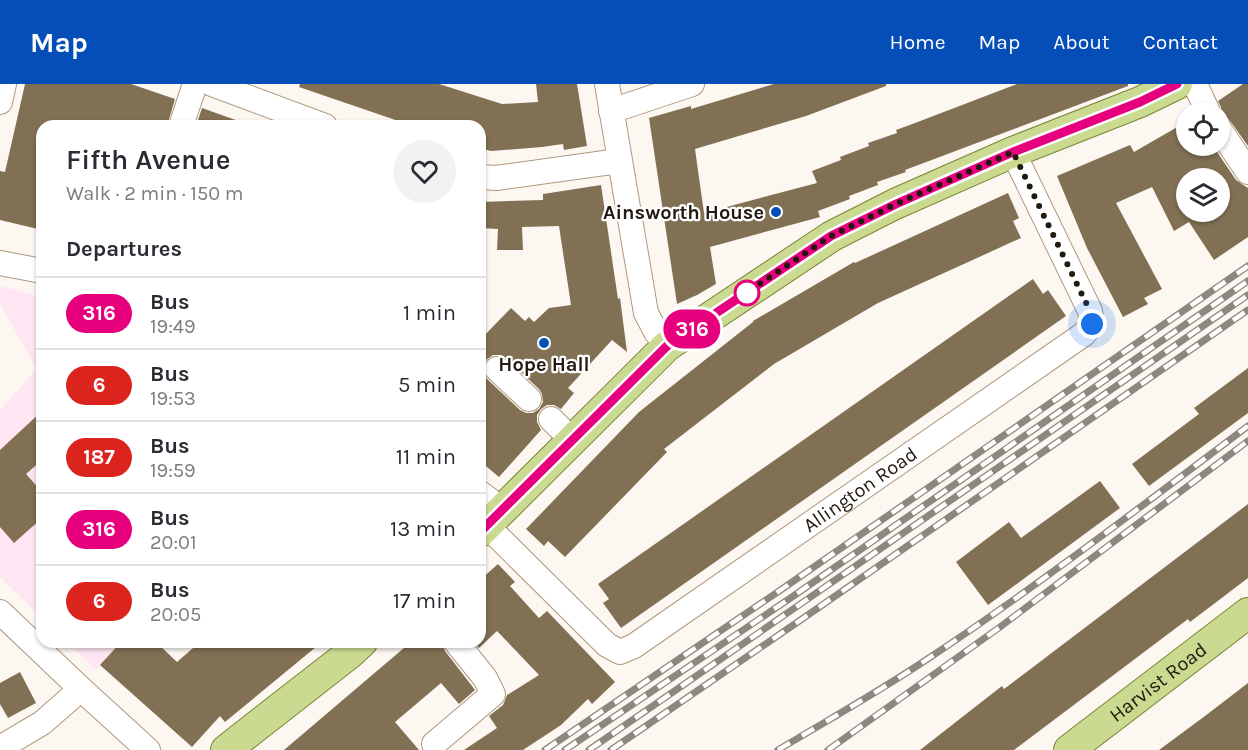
<!DOCTYPE html>
<meta charset="utf-8">
<style>
:root{--surface:#fff;--page:#f2f2f3;--text:#2b2b33;--muted:#7c7c81;--line:#e1e1e2;--accent:#054eb8}
body{margin:0;font-family:Karla,sans-serif;background:var(--page);color:var(--text);height:100vh;display:flex;flex-direction:column;font-size:22px;white-space:nowrap}
*{box-sizing:border-box;margin:0}
p{font-size:20px;color:var(--muted)}
.icon{flex:none;width:33px;height:33px;fill:none;stroke:currentColor;stroke-width:2;stroke-linecap:round;stroke-linejoin:round}
.map{position:relative;flex:1;overflow:hidden}
.details{position:absolute;left:36px;top:36px;width:450px;height:528px;display:flex;flex-direction:column;background:var(--surface);border-radius:18px;box-shadow:0 2px 4px #0004}
.details>*{flex:none}
.badge{padding:0 12px;border-radius:20px;font-size:21px;line-height:39px}
.fabs{position:absolute;left:1176px;top:18px;display:grid;gap:12px}
.fabs a{display:grid;place-items:center;width:54px;height:54px;border-radius:50%;background:var(--surface);box-shadow:0 2px 4px #0004;font-size:30px}
.you{position:absolute;width:30px;height:30px;margin:-15px;border:4px solid #fff;border-radius:50%;background:#1a73e8;box-shadow:0 0 0 9px #1a73e833}
.map>.badge{position:absolute;translate:-50% -50%;box-shadow:0 0 0 3px #fff}
h2{padding:0 30px;font-size:22px;line-height:54px}
.round{display:grid;place-items:center;flex:none;width:63px;height:63px;border-radius:32px;background:var(--page)}
.summary{display:flex;align-items:center;justify-content:space-between;height:102px;padding:0 30px}
h1{font-size:28px;font-weight:600;line-height:45px}
ul{padding:0;list-style:none}
li{display:flex;align-items:center;gap:18px;height:72px;padding:0 30px;border-top:2px solid var(--line)}
li div{flex:1}
li b{display:block;font-size:22px}
li em{font-style:normal}
li .badge{min-width:66px;font-weight:700;text-align:center}
header{display:flex;align-items:center;gap:36px;box-sizing:border-box;height:84px;padding:0 30px;background:var(--accent);color:#fff}
header strong{font-size:28px}
nav{display:flex;gap:33px;margin-inline-start:auto;font-size:21px}
.map>svg:first-child{display:block}
.education{fill:#ffe6f2}
.building{fill:#827054;fill-rule:evenodd}
.lines{fill:none;stroke-linecap:round;stroke-linejoin:round}
.minor-casing{stroke:#b1987e;stroke-width:26}
.major-casing{stroke:#7a8633;stroke-width:32}
.minor{stroke:#fff;stroke-width:24}
.major{stroke:#cbda91;stroke-width:30}
.rail-casing{stroke:#8e877f;stroke-width:7}
.rail{stroke:#fff;stroke-width:4.5;stroke-dasharray:14;stroke-linecap:butt}
.line-casing{stroke:#fff;stroke-width:14}
.line{stroke:#e6007e;stroke-width:9}
.walk{stroke:#22190f;stroke-width:6;stroke-dasharray:0 10.8}
.poi-dot{fill:#054eb8;stroke:#fff;stroke-width:2}
.stop-dot{fill:#fff;stroke:#e6007e;stroke-width:3}
.labels{text-anchor:middle;dominant-baseline:central;stroke-width:4.5;stroke-linejoin:round;paint-order:stroke}
.poi-label{font-size:20px;font-weight:bold;fill:#22190f;stroke:#fff;text-anchor:end}
.street-label{font-size:20px;fill:#22190f;stroke:#fff}
</style>
<header>
<strong>Map</strong>
<nav><a>Home</a><a>Map</a><a>About</a><a>Contact</a></nav>
</header>
<div class="map">
<svg width="1248" height="666" viewBox="0 0 1248 666">
<rect width="100%" height="100%" fill="#fcf7f1"/>
<!-- education -->
<g class="education">
<polygon points="0,202 42,213 42,534 0,493 0,326 37,285 0,220"/>
<polygon points="67,558 121,558 96,586"/>
</g>
<!-- building -->
<g class="building">
<polygon points="25,0 131,0 175,15 167,42 42,42 42,146 0,136 0,87 5,88"/>
<polygon points="300,0 439,0 502,20 538,18 536,0 577,0 587,62 564,66 563,60 542,63 491,67 480,64 480,42 413,42 299,3"/>
<polygon points="774,0 886,0 886,2 806,32 695,65 704,129 817,99 812,87 841,76 840,73 869,62 868,59 897,49 896,46 915,39 1017,0 1128,0 1128,2 905,86 906,88 877,98 878,101 849,112 850,115 818,127 820,133 710,163 716,200 697,211 677,220 649,34 691,22 691,25"/>
<polygon points="1243,0 1248,0 1248,62 1231,38 1227,34 1221,32 1221,23 1218,17"/>
<polygon points="202,24 244,39 244,42 196,42"/>
<path d="M1186,38V62H1213L1236,96L1248,104V153L1214,176L1189,138L1174,147L1152,103L1116,119L1162,205L1144,214L1148,220L1123,233L1087,164L1057,92L1130,61L1134,68ZM1186,94H1220V128H1186Z"/>
<path d="M601,101L618,215L620,214L627,268L612,256L568,304L574,309L561,325L554,321H547L541,325L537,331V338L541,346L499,393L480,377V256L511,224L525,237L529,233L534,238L549,224L571,221L559,142L522,143L523,166H497L498,145L480,144V118L543,116V110ZM501,271L507,275L539,305L542,310L543,318L539,325L533,329H526L520,326L487,295L484,290L483,282L486,276L493,271Z"/>
<polygon points="1008,109 1019,134 1013,137 1021,154 878,219 774,280 664,365 667,368 565,473 548,457 544,462 526,445 639,328 753,238 753,237 854,178 855,179"/>
<polygon points="1033,195 1043,210 1048,206 1066,232 621,544 603,519 609,515 598,500"/>
<polygon points="1248,284 1248,329 1149,402 1132,380 1199,330 1194,324"/>
<polygon points="42,327 42,376 26,390 42,408 42,434 14,459 0,443 0,366"/>
<polygon points="1100,397 1120,424 988,521 956,478 1009,438 1021,454"/>
<polygon points="1248,420 1248,494 1190,538 1188,535 1014,666 920,666 1002,602 1004,605"/>
<polygon points="498,480 515,498 510,502 539,534 547,527 615,598 592,620 588,615 561,641 523,666 464,666 497,644 489,632 503,621 507,611 539,591 497,547 479,564 474,558 480,558 480,496"/>
<polygon points="121,558 156,558 177,578 200,558 322,558 225,638 220,632 192,663 100,581"/>
<polygon points="411,558 442,558 445,567 475,606 459,620 441,599 395,638 419,666 284,666"/>
<polygon points="20,588 36,619 8,634 0,620 0,599"/>
<polygon points="1248,599 1248,666 1159,666 1205,632"/>
</g>
<g class="lines">
<!-- minor casing -->
<g class="minor-casing">
<g id="minor">
<polyline points="212,0 325,42"/>
<polyline points="607,0 646,229 656,248 667,262"/>
<polyline points="1195,0 1208,28"/>
<polyline points="0,18 4,0"/>
<polyline points="611,27 692,0"/>
<polyline points="181,42 195,0"/>
<polyline points="1220,46 1248,88"/>
<polyline points="480,93 496,94 619,77"/>
<polyline points="0,179 42,187"/>
<polyline points="497,285 529,315"/>
<polyline points="551,335 572,356"/>
<polyline points="480,409 503,426"/>
<path id="s1" d="M487,442L607,561L620,568L634,562L1084,250L1092,240L1090,227L1013,68"/>
<polyline points="0,528 81,605 148,666"/>
<polyline points="434,660 493,610 485,594 456,558"/>
<polyline points="0,664 42,639 81,605"/>
</g>
</g>
<!-- major casing -->
<g class="major-casing">
<g id="major">
<polyline points="480,448 667,262 832,152 895,120 1013,68 1140,18 1177,0"/>
<polyline points="226,666 349,570 362,558"/>
<path id="s2" d="M1069,666L1248,529"/>
</g>
</g>
<!-- minor -->
<use href="#minor" class="minor"/>
<!-- major -->
<use href="#major" class="major"/>
<!-- rail casing -->
<g class="rail-casing">
<g id="rail">
<polyline points="545,666 785,503 1248,182"/>
<polyline points="565,666 792,513 1248,197"/>
<polyline points="589,666 1248,211"/>
<polyline points="611,666 805,533 1248,226"/>
<path d="M778,666C828,636 880,607 929,574C1039,501 1143,421 1248,342"/>
<polyline points="828,666 1000,543 1248,357"/>
</g>
</g>
<!-- rail -->
<use href="#rail" class="rail"/>
</g>
<g class="lines">
<!-- line casing -->
<g class="line-casing">
<polyline id="line" points="480,448 667,262 831,152 896,120 1013,68 1140,18 1177,0"/>
</g>
<!-- line -->
<use href="#line" class="line"/>
<!-- walk -->
<polyline class="walk" points="747,209 740,213 831,152 896,120 1013,68 1090,227 1092,240"/>
</g>
<!-- markers -->
<g class="poi-dot">
<circle cx="776" cy="128" r="6"/>
<circle cx="544" cy="259" r="6"/>
</g>
<circle class="stop-dot" cx="747" cy="209" r="12"/>
<g class="labels">
<!-- poi labels -->
<g class="poi-label">
<text x="764" y="128">Ainsworth House</text>
<text x="544" y="280" text-anchor="middle">Hope Hall</text>
</g>
<!-- street labels -->
<g class="street-label">
<text stroke="none"><textPath href="#s1" startOffset="474">Allington Road</textPath></text>
<text stroke="none"><textPath href="#s2" startOffset="112">Harvist Road</textPath></text>
</g>
</g>
</svg>
<div class="fabs">
<a><svg class="icon" aria-label="locate" viewBox="0 0 24 24"><circle cx="12" cy="12" r="6"/><path d="M12 2v4M12 18v4M2 12h4M18 12h4"/></svg></a>
<a><svg class="icon" aria-label="layers" viewBox="0 0 24 24"><path d="M12 4l9 5-9 5-9-5zM3 14l9 5 9-5"/></svg></a>
</div>
<div class="you" style="left:1092px;top:240px"></div>
<b class="badge" style="left:692px;top:245px;background:#e6007e;color:#fff">316</b>
<section class="details">
<div class="summary"><div><h1>Fifth Avenue</h1><p>Walk · 2 min · 150 m</p></div><a class="round"><svg class="icon" aria-label="heart" viewBox="0 0 24 24"><path d="M12 20l-8-8c-3-5 5-10 8-4 3-6 11-1 8 4z"/></svg></a></div>
<h2>Departures</h2>
<ul>
<li><span class="badge" style="background:#e6007e;color:#fff">316</span><div><b>Bus</b><p>19:49</p></div><em>1 min</em></li>
<li><span class="badge" style="background:#dc241f;color:#fff">6</span><div><b>Bus</b><p>19:53</p></div><em>5 min</em></li>
<li><span class="badge" style="background:#dc241f;color:#fff">187</span><div><b>Bus</b><p>19:59</p></div><em>11 min</em></li>
<li><span class="badge" style="background:#e6007e;color:#fff">316</span><div><b>Bus</b><p>20:01</p></div><em>13 min</em></li>
<li><span class="badge" style="background:#dc241f;color:#fff">6</span><div><b>Bus</b><p>20:05</p></div><em>17 min</em></li>
</ul>
</section>
</div>
